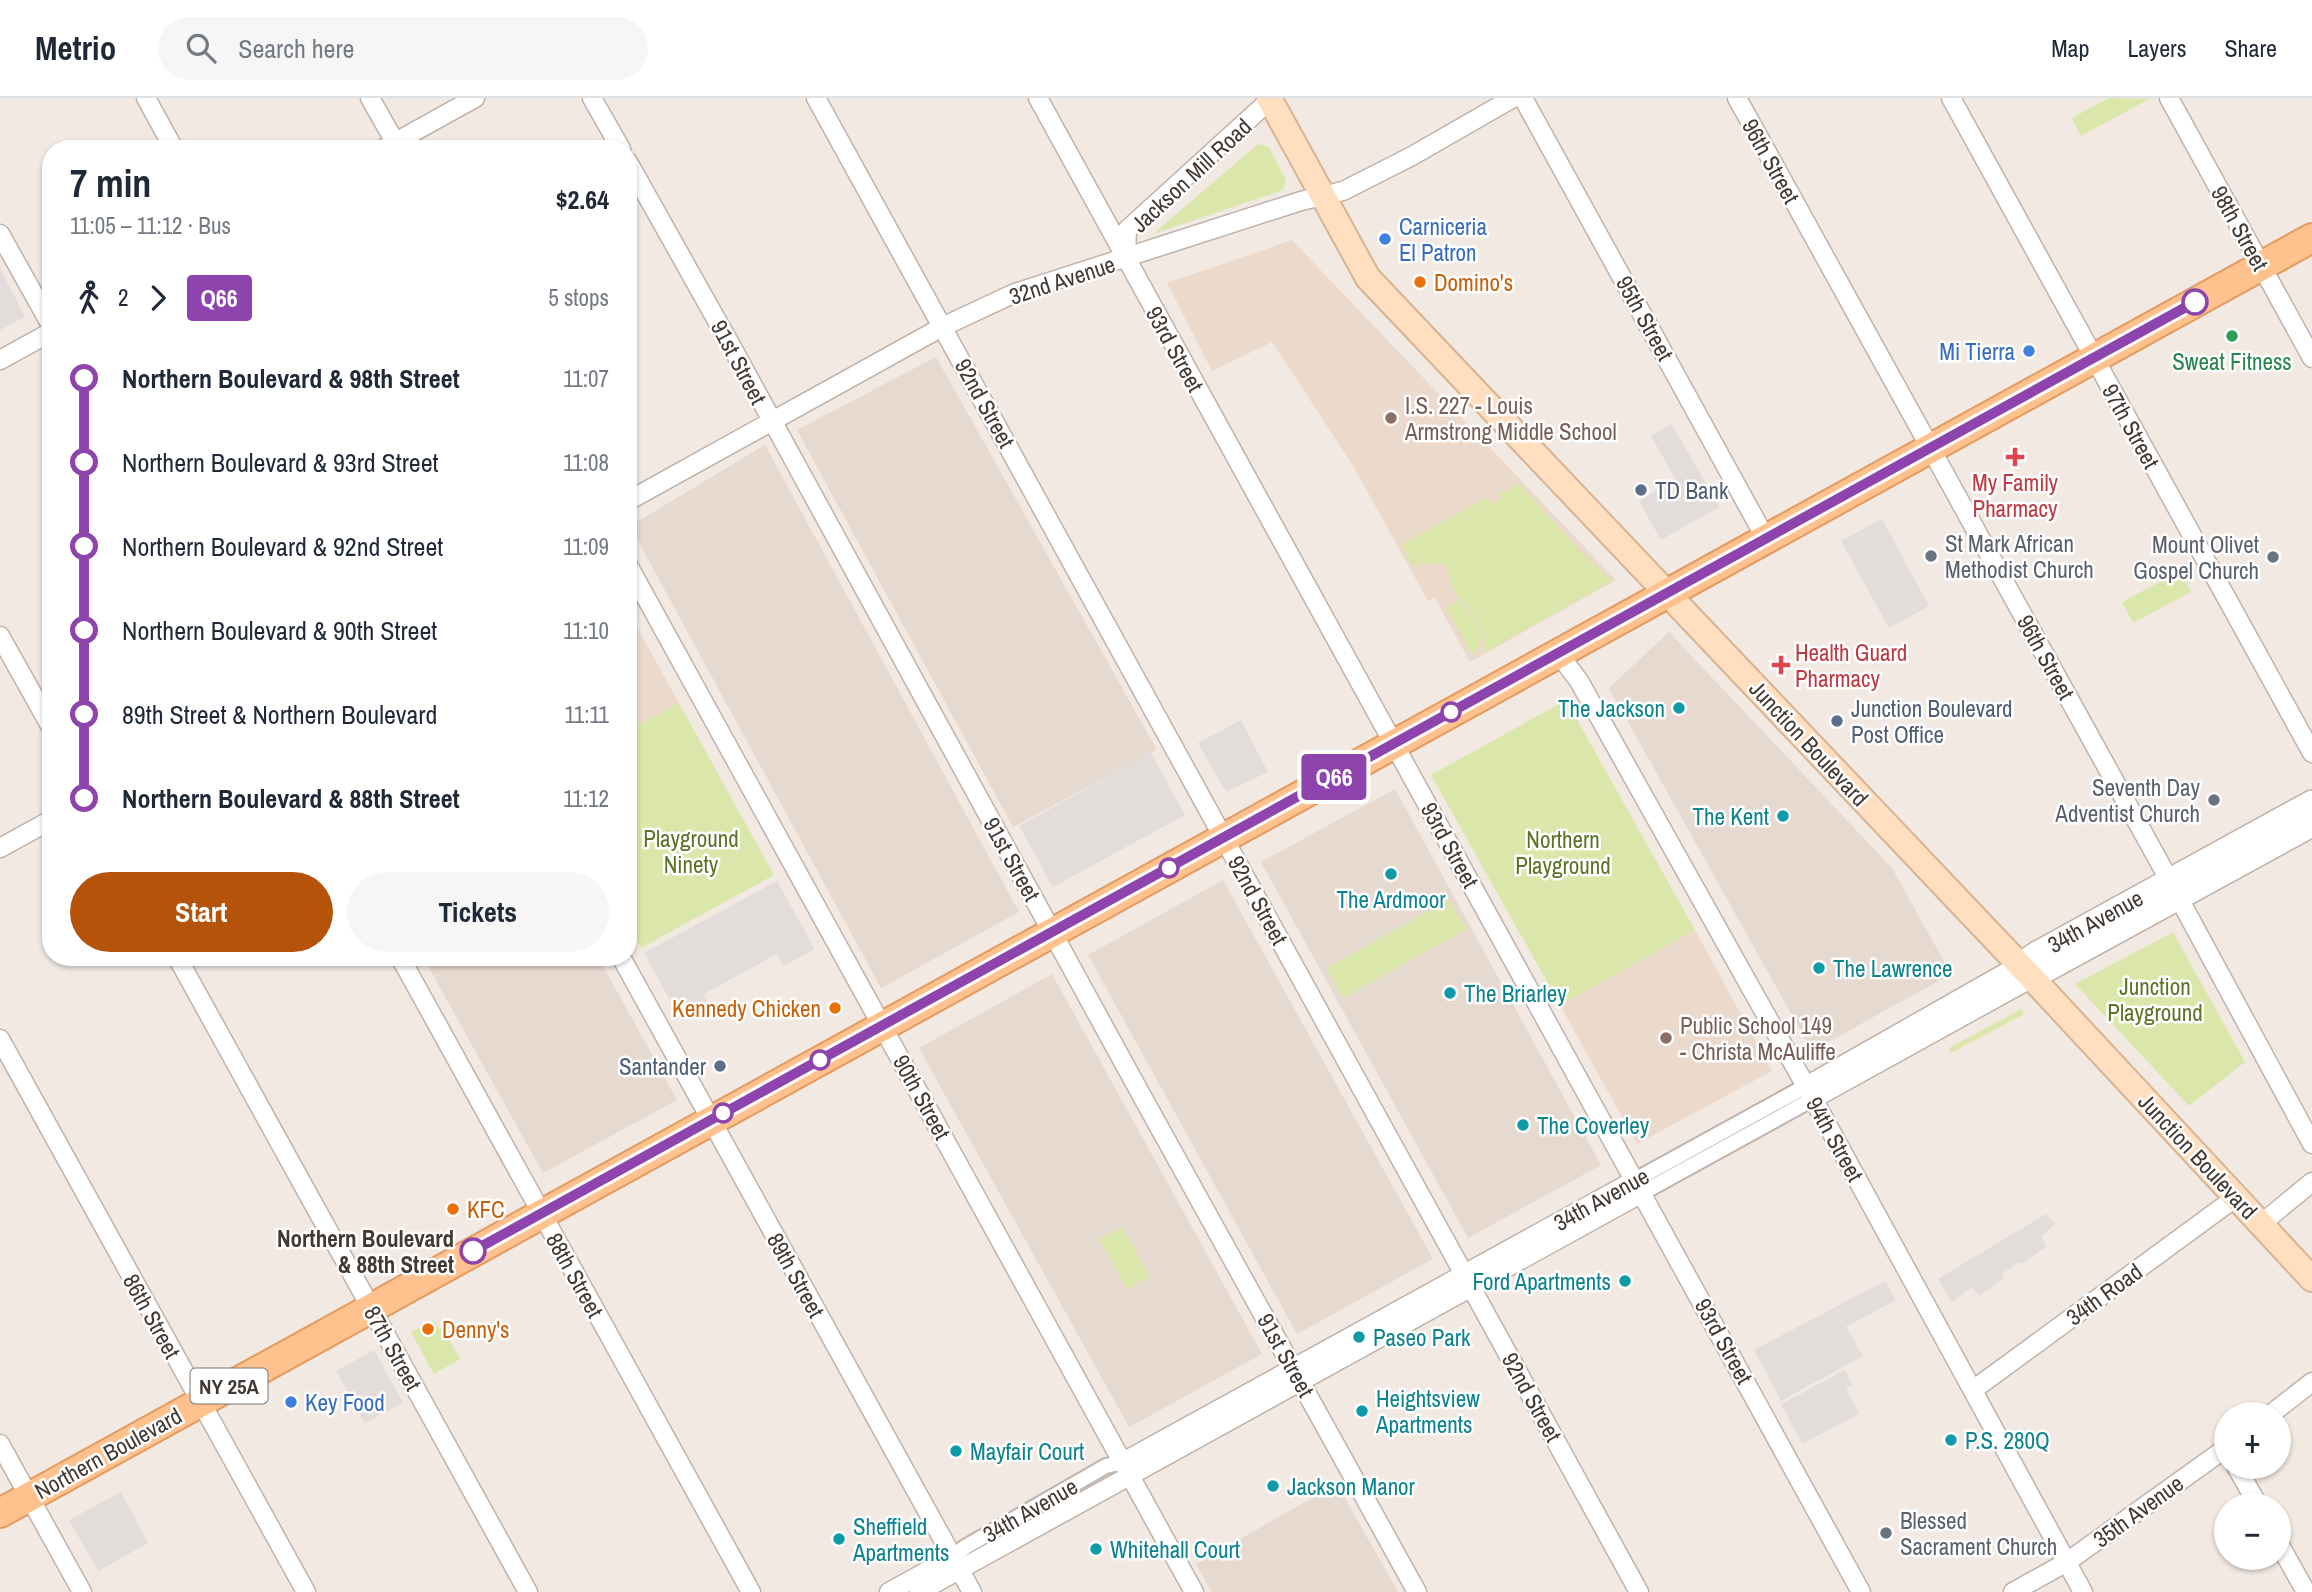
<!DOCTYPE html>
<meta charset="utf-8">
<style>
:root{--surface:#fff;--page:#f6f6f7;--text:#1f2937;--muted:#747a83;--line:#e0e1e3;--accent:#b45309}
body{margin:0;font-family:"Archivo Narrow",sans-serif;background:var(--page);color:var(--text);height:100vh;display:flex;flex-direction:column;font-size:26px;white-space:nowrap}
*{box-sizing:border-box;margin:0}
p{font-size:23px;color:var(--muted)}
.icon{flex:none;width:38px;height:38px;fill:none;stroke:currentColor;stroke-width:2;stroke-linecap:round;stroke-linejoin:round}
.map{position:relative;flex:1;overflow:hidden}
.sheet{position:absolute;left:42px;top:42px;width:595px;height:826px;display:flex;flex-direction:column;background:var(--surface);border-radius:28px;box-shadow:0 2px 5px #0004}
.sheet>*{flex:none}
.badge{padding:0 14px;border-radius:5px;font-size:24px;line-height:46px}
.tools{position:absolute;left:2214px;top:1304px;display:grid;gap:14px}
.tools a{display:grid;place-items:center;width:77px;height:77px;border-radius:50%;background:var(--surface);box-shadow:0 2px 5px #0004;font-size:35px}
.map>.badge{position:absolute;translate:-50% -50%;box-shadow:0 0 0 4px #fff}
.legs{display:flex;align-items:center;gap:10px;height:77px;padding:0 28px;font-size:23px}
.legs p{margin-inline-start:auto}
.summary{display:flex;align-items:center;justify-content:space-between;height:119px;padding:0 28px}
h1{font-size:38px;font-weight:700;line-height:52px}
.cta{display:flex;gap:14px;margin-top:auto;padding:14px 28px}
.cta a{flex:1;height:80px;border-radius:42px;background:var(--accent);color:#fff;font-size:28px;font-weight:700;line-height:80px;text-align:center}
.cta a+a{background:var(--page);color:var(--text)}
ul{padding:0 28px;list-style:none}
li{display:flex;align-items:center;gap:24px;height:84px;font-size:26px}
li i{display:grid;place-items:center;width:10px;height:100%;margin:0 9px;background:currentColor}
li i::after{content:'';width:18px;height:18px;margin:-9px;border:5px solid;border-radius:50%;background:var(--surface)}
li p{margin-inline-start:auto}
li:first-child i{background:linear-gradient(#0000 50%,currentColor 0)}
li:last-child i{background:linear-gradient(currentColor 50%,#0000 0)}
header{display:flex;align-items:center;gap:42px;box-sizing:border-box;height:98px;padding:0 35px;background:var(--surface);border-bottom:2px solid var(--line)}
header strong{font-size:33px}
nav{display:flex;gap:38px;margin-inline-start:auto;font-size:24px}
.search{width:490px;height:63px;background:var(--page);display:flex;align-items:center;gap:18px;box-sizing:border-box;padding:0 24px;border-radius:38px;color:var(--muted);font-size:26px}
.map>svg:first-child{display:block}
.residential{fill:#e6d9d0}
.education{fill:#ebdacc}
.green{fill:#dbe7aa}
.parking{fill:#e2dddb}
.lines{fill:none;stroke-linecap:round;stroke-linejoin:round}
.pedestrian-casing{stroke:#c0b2a8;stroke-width:18}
.minor-casing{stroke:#c0b2a8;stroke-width:21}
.tertiary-casing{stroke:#c0b2a8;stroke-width:26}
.secondary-casing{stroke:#d6b393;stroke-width:28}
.primary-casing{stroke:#e4995d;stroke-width:32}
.pedestrian{stroke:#fff;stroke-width:14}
.minor{stroke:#fff;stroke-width:18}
.tertiary{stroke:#fff;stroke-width:23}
.secondary{stroke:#ffdfbf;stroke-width:24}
.primary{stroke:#ffc28e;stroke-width:28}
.line-1-casing{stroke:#fff;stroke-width:16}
.line-1{stroke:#8e44ad;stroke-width:10}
.shop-dot{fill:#3f7fe0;stroke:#fff;stroke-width:2.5}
.food-dot{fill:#e8710a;stroke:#fff;stroke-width:2.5}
.stop-1-dot{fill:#fff;stroke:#8e44ad;stroke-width:3.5}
.leisure-dot{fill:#2e9e5b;stroke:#fff;stroke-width:2.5}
.education-dot{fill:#8d6e63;stroke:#fff;stroke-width:2.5}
.health-dot{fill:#e0444e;stroke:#fff;stroke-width:2.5}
.service-dot{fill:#5c6f8a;stroke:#fff;stroke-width:2.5}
.worship-dot{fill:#6b7280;stroke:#fff;stroke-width:2.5}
.culture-dot{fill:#0f9aa8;stroke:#fff;stroke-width:2.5}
.labels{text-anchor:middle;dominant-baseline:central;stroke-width:5;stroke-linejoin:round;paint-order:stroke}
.shield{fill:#fff;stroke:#7b7470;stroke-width:2}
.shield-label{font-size:21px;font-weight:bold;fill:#433933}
.street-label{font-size:23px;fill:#433933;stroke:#fff}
.shop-label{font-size:23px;fill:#366cbe;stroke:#fff;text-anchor:start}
.food-label{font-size:23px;fill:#c56008;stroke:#fff;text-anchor:start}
.leisure-label{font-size:23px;fill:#27864d;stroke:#fff}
.education-label{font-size:23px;fill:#785e54;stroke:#fff;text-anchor:start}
.health-label{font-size:23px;fill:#be3a42;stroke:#fff}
.service-label{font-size:23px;fill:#4e5e75;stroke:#fff;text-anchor:start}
.worship-label{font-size:23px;fill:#5b616d;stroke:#fff;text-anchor:start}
.culture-label{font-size:23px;fill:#0d838f;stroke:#fff;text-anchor:start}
.park-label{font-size:23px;fill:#587526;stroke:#fff}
.stop-label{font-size:23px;font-weight:bold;fill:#433933;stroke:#fff;text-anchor:end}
</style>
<header>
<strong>Metrio</strong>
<div class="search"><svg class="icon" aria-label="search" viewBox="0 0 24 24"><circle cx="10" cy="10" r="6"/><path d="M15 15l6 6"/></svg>Search here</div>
<nav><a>Map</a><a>Layers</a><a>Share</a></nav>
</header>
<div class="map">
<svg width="2312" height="1494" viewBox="0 0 2312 1494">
<rect width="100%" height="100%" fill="#f2e9e2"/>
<!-- residential -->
<g class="residential">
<polygon points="936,259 1157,652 1013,729 797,332"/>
<polygon points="765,347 1019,814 881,890 630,428"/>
<polygon points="1669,534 1892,770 1951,876 1812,953 1609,590"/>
<polygon points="1395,691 1601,1067 1468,1140 1261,764"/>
<polygon points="1223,782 1433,1161 1297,1236 1088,857"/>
<polygon points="423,859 598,859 677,1002 543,1075"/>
<polygon points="1052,876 1262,1256 1129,1329 919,950"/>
<polygon points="1337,1386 1398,1494 1212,1494 1196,1466"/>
</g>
<!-- education -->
<g class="education">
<polygon points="1292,142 1616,482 1470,564 1435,500 1428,503 1352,366 1272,244 1212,273 1167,185"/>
<polygon points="628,513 679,605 628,633"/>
<polygon points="1695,832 1772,973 1637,1046 1560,907"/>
</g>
<!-- green -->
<g class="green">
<polygon points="2109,0 2149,1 2081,38 2072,20"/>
<polygon points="1258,46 1269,49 1286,82 1283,92 1153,136"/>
<path d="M1519,386L1581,454L1612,483L1484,555C1486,526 1476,522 1460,501C1453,491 1449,477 1443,465L1412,467L1402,446L1488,399L1492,406L1501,401L1499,396Z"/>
<polygon points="2180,473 2191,494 2133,525 2122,504"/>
<polygon points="1458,502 1478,526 1482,539 1473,558 1446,510"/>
<polygon points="1566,602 1695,832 1560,907 1431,677"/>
<polygon points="679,605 774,777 641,850 628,825 628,633"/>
<polygon points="1449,802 1467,831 1343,900 1326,870"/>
<polygon points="2173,834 2245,964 2189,1008 2075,886"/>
<polygon points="2021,911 2024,916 1951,955 1949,950"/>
<polygon points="1122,1129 1150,1179 1127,1191 1099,1141"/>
<polygon points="434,1222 439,1231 443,1230 460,1261 434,1276 411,1234"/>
</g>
<!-- parking -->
<g class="parking">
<polygon points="0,170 25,219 0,232"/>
<polygon points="1672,326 1719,409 1661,442 1639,403 1676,382 1651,338"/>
<polygon points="1882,421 1929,508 1889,530 1841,443"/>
<polygon points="1241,622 1268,674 1226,694 1198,645"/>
<polygon points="1151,655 1185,717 1053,789 1019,728"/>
<polygon points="777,783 815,851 784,868 777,856 704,896 709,907 681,922 644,855"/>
<polygon points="2046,1116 2055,1126 2041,1138 2047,1148 2022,1166 2019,1164 2002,1176 2004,1180 1979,1198 1972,1189 1952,1204 1938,1181"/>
<polygon points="1885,1183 1896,1202 1846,1229 1863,1258 1781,1303 1754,1252"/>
<polygon points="374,1252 403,1305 365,1325 336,1273"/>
<polygon points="1845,1272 1852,1287 1846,1290 1859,1316 1802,1346 1781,1306"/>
<polygon points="121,1394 148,1445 98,1473 69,1422"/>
</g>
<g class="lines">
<!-- pedestrian casing -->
<g class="pedestrian-casing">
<g id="pedestrian">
<polyline points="1635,1082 1806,988"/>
<polyline points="1642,1095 1813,1001"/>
<polyline points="953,1459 965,1449 1106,1368 1123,1364"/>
</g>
</g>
<!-- minor casing -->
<g class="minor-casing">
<g id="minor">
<polyline points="146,0 174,51"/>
<polyline points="370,0 399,51"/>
<polyline points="592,0 621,51"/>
<polyline points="816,0 1639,1494"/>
<polyline points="1038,0 1861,1494"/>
<polyline points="1523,0 1766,441"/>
<polyline points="1737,0 2162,769 2312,1046"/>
<polyline points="1951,0 2312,655"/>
<polyline points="2169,0 2312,260"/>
<polyline points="383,51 475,0"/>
<polyline points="628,64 734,253 1138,991 1417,1494"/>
<polyline points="0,136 51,227"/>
<polyline points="1126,157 1127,132 1272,0"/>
<polyline points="0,262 51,234"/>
<polyline points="628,403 942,229 1015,195 1301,103 1343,93 1412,58 1513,0"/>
<polyline points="628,467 1194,1494"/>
<polyline points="0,538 51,629"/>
<polyline points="1558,555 1579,583 1822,1017 2083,1494"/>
<polyline points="0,750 51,722"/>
<polyline points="177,859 528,1494"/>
<polyline points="400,859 751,1494"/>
<polyline points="621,859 972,1494"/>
<polyline points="0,941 306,1494"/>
<polyline points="1806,988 2019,867"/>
<polyline points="1813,1001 2032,880"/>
<polyline points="2261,1126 2312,1084"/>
<polyline points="1973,1292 2235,1100"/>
<polyline points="2271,1316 2312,1284"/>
<polyline points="0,1346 82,1494"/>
<polyline points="1123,1364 1635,1082"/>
<polyline points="2236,1368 2258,1407"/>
<polyline points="2278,1444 2306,1494"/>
<polyline points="889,1494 953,1459"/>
<polyline points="919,1494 1642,1095"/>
<polyline points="2013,1494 2067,1464 2226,1350"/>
</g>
</g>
<!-- tertiary casing -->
<g class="tertiary-casing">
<g id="tertiary">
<polyline points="2019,867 2037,855 2312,704"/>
<polyline points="2032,880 2312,727"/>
</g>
</g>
<!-- secondary casing -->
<g class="secondary-casing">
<polyline id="secondary" points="1269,0 1368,180 2032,880 2312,1181"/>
</g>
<!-- primary casing -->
<g class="primary-casing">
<polyline id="primary" points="0,1415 2312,140"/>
</g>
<!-- pedestrian -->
<use href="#pedestrian" class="pedestrian"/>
<!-- minor -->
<use href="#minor" class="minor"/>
<!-- tertiary -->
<use href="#tertiary" class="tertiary"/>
<!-- secondary -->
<use href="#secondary" class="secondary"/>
<!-- primary -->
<use href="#primary" class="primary"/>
</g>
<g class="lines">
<!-- line-1 casing -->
<g class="line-1-casing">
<polyline id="line-1" points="473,1153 2195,204"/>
</g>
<!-- line-1 -->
<use href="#line-1" class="line-1"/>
</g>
<!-- markers -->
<g class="shop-dot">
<circle cx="1385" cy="141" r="7"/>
<circle cx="2029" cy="253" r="7"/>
<circle cx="291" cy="1304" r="7"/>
</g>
<g class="food-dot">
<circle cx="1420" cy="184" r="7"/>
<circle cx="835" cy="910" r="7"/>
<circle cx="453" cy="1111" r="7"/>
<circle cx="428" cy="1231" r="7"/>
</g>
<g class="stop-1-dot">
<circle cx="2195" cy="204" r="12"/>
<circle cx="1451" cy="614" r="9"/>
<circle cx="1169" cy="770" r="9"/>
<circle cx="820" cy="962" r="9"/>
<circle cx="723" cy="1015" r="9"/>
<circle cx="473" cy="1153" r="12"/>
</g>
<circle class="leisure-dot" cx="2232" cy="238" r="7"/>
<g class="education-dot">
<circle cx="1391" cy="320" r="7"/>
<circle cx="1666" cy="940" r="7"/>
</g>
<g class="health-dot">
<path d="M2011.5 348.5h7v7h7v7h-7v7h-7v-7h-7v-7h7z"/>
<path d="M1777.5 556.5h7v7h7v7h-7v7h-7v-7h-7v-7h7z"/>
</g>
<g class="service-dot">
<circle cx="1641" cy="392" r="7"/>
<circle cx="1837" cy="623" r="7"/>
<circle cx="720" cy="968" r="7"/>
</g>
<g class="worship-dot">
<circle cx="1931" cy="458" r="7"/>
<circle cx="2273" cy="459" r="7"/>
<circle cx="2214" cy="702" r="7"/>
<circle cx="1886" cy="1435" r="7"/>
</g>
<g class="culture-dot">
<circle cx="1679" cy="610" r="7"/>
<circle cx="1783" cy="718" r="7"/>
<circle cx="1391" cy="776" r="7"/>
<circle cx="1819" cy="870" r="7"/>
<circle cx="1450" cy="895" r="7"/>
<circle cx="1523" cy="1027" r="7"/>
<circle cx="1625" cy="1183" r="7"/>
<circle cx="1359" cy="1239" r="7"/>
<circle cx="1362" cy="1313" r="7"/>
<circle cx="1951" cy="1342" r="7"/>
<circle cx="956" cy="1353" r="7"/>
<circle cx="1273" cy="1388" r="7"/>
<circle cx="839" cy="1441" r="7"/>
<circle cx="1096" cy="1451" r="7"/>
</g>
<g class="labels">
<!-- shield labels -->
<rect class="shield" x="190.5" y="1270.5" width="77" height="35" rx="5"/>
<g class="shield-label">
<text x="229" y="1288">NY 25A</text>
</g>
<!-- street labels -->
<g class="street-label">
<text transform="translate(1771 63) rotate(61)">96th Street</text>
<text transform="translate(1191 77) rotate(-43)">Jackson Mill Road</text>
<text transform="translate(2240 130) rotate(61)">98th Street</text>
<text transform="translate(1062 182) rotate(-18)">32nd Avenue</text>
<text transform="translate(1645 220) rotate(61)">95th Street</text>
<text transform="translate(1175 251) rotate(61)">93rd Street</text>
<text transform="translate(739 264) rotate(62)">91st Street</text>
<text transform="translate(985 305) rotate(61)">92nd Street</text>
<text transform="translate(2131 328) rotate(61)">97th Street</text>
<text transform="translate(2046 559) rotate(61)">96th Street</text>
<text transform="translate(1809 645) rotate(47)">Junction Boulevard</text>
<text transform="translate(1450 747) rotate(61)">93rd Street</text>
<text transform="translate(1012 761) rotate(61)">91st Street</text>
<text transform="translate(1258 802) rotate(61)">92nd Street</text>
<text transform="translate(2095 823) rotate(-29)">34th Avenue</text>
<text transform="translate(922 999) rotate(61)">90th Street</text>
<text transform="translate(1835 1041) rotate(61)">94th Street</text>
<text transform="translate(2198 1058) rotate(47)">Junction Boulevard</text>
<text transform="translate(1601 1101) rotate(-29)">34th Avenue</text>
<text transform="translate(575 1177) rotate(61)">88th Street</text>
<text transform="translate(796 1177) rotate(61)">89th Street</text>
<text transform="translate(2104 1196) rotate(-36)">34th Road</text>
<text transform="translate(152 1218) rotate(61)">86th Street</text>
<text transform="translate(1724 1243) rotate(61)">93rd Street</text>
<text transform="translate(393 1250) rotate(61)">87th Street</text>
<text transform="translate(1286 1257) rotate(61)">91st Street</text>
<text transform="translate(1532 1299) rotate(61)">92nd Street</text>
<text transform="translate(108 1355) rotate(-29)">Northern Boulevard</text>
<text transform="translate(1030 1412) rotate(-30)">34th Avenue</text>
<text transform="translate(2138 1413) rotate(-36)">35th Avenue</text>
</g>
<!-- shop labels -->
<g class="shop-label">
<text x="1399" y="128">Carniceria<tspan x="1399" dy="26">El Patron</tspan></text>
<text x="2015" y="253" text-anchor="end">Mi Tierra</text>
<text x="305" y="1304">Key Food</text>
</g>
<!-- food labels -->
<g class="food-label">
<text x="1434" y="184">Domino's</text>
<text x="821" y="910" text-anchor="end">Kennedy Chicken</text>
<text x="467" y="1111">KFC</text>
<text x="442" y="1231">Denny's</text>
</g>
<!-- leisure labels -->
<g class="leisure-label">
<text x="2232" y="263">Sweat Fitness</text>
</g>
<!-- education labels -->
<g class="education-label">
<text x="1405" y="307">I.S. 227 - Louis<tspan x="1405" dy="26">Armstrong Middle School</tspan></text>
<text x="1680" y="927">Public School 149<tspan x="1680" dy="26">- Christa McAuliffe</tspan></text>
</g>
<!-- health labels -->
<g class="health-label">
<text x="2015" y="384">My Family<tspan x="2015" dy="26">Pharmacy</tspan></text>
<text x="1795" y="554" text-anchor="start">Health Guard<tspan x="1795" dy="26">Pharmacy</tspan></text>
</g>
<!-- service labels -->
<g class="service-label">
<text x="1655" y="392">TD Bank</text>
<text x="1851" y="610">Junction Boulevard<tspan x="1851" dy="26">Post Office</tspan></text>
<text x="706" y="968" text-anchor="end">Santander</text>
</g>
<!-- worship labels -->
<g class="worship-label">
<text x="1945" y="445">St Mark African<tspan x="1945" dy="26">Methodist Church</tspan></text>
<text x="2259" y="446" text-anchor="end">Mount Olivet<tspan x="2259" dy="26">Gospel Church</tspan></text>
<text x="2200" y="689" text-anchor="end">Seventh Day<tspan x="2200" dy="26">Adventist Church</tspan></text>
<text x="1900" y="1422">Blessed<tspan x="1900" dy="26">Sacrament Church</tspan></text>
</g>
<!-- culture labels -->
<g class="culture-label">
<text x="1665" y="610" text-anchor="end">The Jackson</text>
<text x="1769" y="718" text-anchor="end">The Kent</text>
<text x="1391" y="801" text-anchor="middle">The Ardmoor</text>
<text x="1833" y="870">The Lawrence</text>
<text x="1464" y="895">The Briarley</text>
<text x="1537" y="1027">The Coverley</text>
<text x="1611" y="1183" text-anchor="end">Ford Apartments</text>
<text x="1373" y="1239">Paseo Park</text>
<text x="1376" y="1300">Heightsview<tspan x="1376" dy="26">Apartments</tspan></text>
<text x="1965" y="1342">P.S. 280Q</text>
<text x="970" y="1353">Mayfair Court</text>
<text x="1287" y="1388">Jackson Manor</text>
<text x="853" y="1428">Sheffield<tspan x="853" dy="26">Apartments</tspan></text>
<text x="1110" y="1451">Whitehall Court</text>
</g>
<!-- park labels -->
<g class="park-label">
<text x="691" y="740">Playground<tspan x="691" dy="26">Ninety</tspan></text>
<text x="1563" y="741">Northern<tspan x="1563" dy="26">Playground</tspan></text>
<text x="2155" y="888">Junction<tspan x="2155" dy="26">Playground</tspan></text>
</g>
<!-- stop labels -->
<g class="stop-label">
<text x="454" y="1140">Northern Boulevard<tspan x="454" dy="26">&amp; 88th Street</tspan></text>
</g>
</g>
</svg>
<div class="tools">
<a>+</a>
<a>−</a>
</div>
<b class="badge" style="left:1334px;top:679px;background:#8e44ad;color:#fff">Q66</b>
<section class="sheet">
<div class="summary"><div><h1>7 min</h1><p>11:05 – 11:12 · Bus</p></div><b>$2.64</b></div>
<div class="legs"><svg class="icon" aria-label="walk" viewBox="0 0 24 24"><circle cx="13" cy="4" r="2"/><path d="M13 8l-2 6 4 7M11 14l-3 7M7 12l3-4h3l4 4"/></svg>2<svg class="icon" aria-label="forward" viewBox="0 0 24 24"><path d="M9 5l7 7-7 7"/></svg><b class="badge" style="background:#8e44ad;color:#fff">Q66</b><p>5 stops</p></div>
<ul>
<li><i style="color:#8e44ad"></i><b>Northern Boulevard &amp; 98th Street</b><p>11:07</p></li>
<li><i style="color:#8e44ad"></i><span>Northern Boulevard &amp; 93rd Street</span><p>11:08</p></li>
<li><i style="color:#8e44ad"></i><span>Northern Boulevard &amp; 92nd Street</span><p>11:09</p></li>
<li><i style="color:#8e44ad"></i><span>Northern Boulevard &amp; 90th Street</span><p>11:10</p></li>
<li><i style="color:#8e44ad"></i><span>89th Street &amp; Northern Boulevard</span><p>11:11</p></li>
<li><i style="color:#8e44ad"></i><b>Northern Boulevard &amp; 88th Street</b><p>11:12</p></li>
</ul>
<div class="cta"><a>Start</a><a>Tickets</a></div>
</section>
</div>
